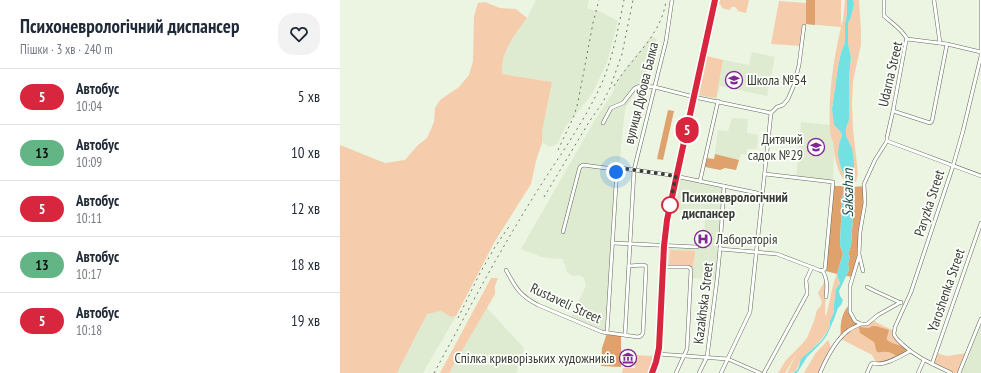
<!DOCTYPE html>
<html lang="uk">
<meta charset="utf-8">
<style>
:root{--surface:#fff;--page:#f2f2f3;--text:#1f2937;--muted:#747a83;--line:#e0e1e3}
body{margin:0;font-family:"PT Sans Narrow",sans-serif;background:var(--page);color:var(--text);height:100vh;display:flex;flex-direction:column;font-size:15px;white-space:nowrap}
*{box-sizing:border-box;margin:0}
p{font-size:13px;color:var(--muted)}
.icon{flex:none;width:22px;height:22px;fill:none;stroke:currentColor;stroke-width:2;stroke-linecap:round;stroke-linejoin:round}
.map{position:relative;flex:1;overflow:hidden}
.side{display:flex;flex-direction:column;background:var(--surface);width:340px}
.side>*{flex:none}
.badge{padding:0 8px;border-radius:13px;font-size:14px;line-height:26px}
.you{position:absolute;width:20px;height:20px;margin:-10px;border:3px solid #fff;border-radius:50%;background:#1a73e8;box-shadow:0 0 0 6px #1a73e833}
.map>.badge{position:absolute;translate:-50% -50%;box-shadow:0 0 0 2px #fff}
.round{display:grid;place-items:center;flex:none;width:42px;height:42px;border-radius:16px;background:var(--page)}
.overview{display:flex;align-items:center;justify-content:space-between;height:68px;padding:0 20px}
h1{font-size:19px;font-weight:700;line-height:30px}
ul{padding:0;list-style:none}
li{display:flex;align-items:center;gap:12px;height:56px;padding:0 20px;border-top:1px solid var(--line)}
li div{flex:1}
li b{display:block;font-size:15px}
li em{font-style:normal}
li .badge{min-width:44px;font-weight:700;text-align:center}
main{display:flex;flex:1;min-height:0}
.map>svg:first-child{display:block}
.built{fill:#deebd1}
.green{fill:#f5cdad}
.forest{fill:#dfa26d}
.water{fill:#73e0e1}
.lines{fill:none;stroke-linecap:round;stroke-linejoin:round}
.minor-casing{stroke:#616958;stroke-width:4}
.tertiary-casing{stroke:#616958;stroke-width:4.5}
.minor{stroke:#fff;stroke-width:3}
.tertiary{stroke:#fff;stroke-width:3.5}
.rail{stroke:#6f7569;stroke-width:1;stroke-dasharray:2 4;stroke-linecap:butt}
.line-casing{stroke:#fff;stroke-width:9}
.line{stroke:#d7263d;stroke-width:6}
.walk{stroke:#393d35;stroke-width:4;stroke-dasharray:0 7.2}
.stop-dot{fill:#fff;stroke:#d7263d;stroke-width:2}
.labels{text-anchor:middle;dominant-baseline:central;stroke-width:3.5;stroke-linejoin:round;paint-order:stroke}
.street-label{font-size:14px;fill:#393d35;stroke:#fdfffb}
.poi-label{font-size:14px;fill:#393d35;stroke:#fdfffb;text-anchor:start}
.stop-label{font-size:14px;font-weight:bold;fill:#393d35;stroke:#fdfffb;text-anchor:start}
.water-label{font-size:15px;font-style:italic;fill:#184a4a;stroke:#fdfffb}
</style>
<main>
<section class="side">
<div class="overview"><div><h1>Психоневрологічний диспансер</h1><p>Пішки · 3 хв · 240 m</p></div><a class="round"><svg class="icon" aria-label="heart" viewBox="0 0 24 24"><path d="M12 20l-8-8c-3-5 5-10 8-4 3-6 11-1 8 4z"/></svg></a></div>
<ul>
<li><span class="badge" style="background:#d7263d;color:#fff">5</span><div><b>Автобус</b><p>10:04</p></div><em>5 хв</em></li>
<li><span class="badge" style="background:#64b586;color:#111">13</span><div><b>Автобус</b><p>10:09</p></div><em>10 хв</em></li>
<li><span class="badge" style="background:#d7263d;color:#fff">5</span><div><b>Автобус</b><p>10:11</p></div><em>12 хв</em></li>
<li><span class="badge" style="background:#64b586;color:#111">13</span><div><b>Автобус</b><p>10:17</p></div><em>18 хв</em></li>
<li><span class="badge" style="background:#d7263d;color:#fff">5</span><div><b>Автобус</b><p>10:18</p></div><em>19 хв</em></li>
</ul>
</section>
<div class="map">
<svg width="641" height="373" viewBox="0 0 641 373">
<rect width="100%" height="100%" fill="#ebf5e1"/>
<!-- built -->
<g class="built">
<polygon points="196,0 249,0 247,8 261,12 278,21 267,62 252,94 226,126 217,144 210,147 202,143 202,132 212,82 162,74 161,66 166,50 175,34 187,18"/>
<polygon points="312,36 317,39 303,83 303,88 299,89 292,97 285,109 281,146 280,165 277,165 277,168 267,333 230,319 244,290 246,286 244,278 240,275 233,276 227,272 223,259 208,258 199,256 181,249 255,120 273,92 276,83 285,69"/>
<polygon points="412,52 435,57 427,96 380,86 376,101 354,97 363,56 409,65"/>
<polygon points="392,118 408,119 407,133 418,135 417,149 407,149 407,155 401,154 399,160 375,154 375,152 378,130 388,131"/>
<polygon points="461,122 490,125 490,133 492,140 494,154 493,182 456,178"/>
<polygon points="336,176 384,186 377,280 351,278 351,269 323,267 324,245 356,247 357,233 364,233 365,217 329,207"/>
<polygon points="146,307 184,348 176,373 109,373"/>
<polygon points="101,311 111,317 116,316 83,373 57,373 87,313"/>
<polygon points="641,319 641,373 619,373"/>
</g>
<!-- green -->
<g class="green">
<polygon points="380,0 409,0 406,13 398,11 397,9 395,7 392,7 389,10 382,8 381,5 379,4"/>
<path d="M466,0H501V26L503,20L505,0H507V15L505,23V42L501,53L498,67L492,109L494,125L500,131L502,135L499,144L501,168L504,175L505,181C497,173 494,154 493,143C492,139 490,135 490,131C488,96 493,61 501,27L466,24L462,46L431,44L439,1L466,3Z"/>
<polygon points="513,0 519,0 521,31 521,45 513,81 512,103 513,129 518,174 516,182 513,182 514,164 506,136 506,128 509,120 509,76 511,58 508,43 508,22 511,17 514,5"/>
<path d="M145,2L160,8L176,9L187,18C175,34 160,53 162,74L212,82L202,132V143L196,161L191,184L155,241L116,316L111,317L101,311L87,314L57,373H0V145L45,163L65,160L78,145L87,138L94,122L95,108L100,100L119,87L129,75L133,61L134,16L138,3Z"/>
<polygon points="367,56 383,60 376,98 359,95"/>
<polygon points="330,250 355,251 353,267 329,265"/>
<path d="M497,274L500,285C494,292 494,302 494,311C494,315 491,318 490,322C490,324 490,326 489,328C483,340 472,348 463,358C456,365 460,373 447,373L456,355L445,373H438L446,360L462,344L467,338L474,321L477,310L480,307L482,302L478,293L486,279L485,316L487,313C490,301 492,285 497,274Z"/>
<polygon points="151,278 158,278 155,286 155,294 109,373 100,373"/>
<polygon points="532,320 554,331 555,336 570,351 562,356 537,364 532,355 501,339 509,330 521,324 527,323"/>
<path d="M488,340C495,349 484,364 480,373H464L475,354Z"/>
<polygon points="596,353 607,356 627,353 619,373 611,373 592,364"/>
<polygon points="295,355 313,356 312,364 308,373 282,373 283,368 295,368"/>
</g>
<!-- forest -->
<g class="forest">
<polygon points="466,0 475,0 475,25 466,24"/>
<polygon points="328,110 334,111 323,160 317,159"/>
<polygon points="375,154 399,160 396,170 385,168 380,170 365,167 367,158 374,159"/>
<polygon points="493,186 505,186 502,198 500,245 503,254 497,274 482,270 485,269"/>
<polygon points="524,186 525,197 520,232 519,254 513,277 506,276 509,270 508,264 510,256 508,255 511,245 514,203 513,187"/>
<path d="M509,305C510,315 512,319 521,324L509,330L501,339C500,326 500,315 509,305Z"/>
<path d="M532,326H536L549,330L547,337V340C553,345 560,344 566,349V351C555,361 557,353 547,352C544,351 540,353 537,352C535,349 536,346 534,342L520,333L519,328L520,327L529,328Z"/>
<polygon points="267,333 281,335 281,367 261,366 262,348"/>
</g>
<!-- water -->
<polygon class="water" points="507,0 513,0 514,5 511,17 508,23 508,43 511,58 509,76 509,120 506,128 506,136 512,148 514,164 514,203 511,245 508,255 510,256 508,264 509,270 499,291 500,296 503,300 501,305 498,308 494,319 487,335 482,342 467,357 457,373 453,373 458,369 461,359 481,341 486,334 490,326 490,321 494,312 494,305 496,289 500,284 497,274 503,254 500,245 502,198 505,186 504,175 501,168 498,155 499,144 502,135 500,131 494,125 492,109 498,67 501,53 505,42 505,23 507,15"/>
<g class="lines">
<!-- minor casing -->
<g class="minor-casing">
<g id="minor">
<path d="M544,0V16C552,23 563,30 567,39"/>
<polyline points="594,0 600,43"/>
<polyline points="567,39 607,44 641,52"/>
<polyline points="553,111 587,122 590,123 592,121 607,44"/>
<polyline points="263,123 271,108 283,103 294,89 297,87 302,86 315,87 354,97 431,113"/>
<polyline points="547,141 641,176"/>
<polyline points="360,181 378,101"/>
<polyline points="223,232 239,170 240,167 243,165 266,168 280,168 330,175 422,194"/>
<polyline points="273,243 357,247"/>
<polyline points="380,249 437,254 479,270 482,271 485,269 493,182 425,174"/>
<polyline points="519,256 510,286 510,312 515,321 521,324 527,324 538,315 561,302"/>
<polyline points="323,267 348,267 350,268 351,270 347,349 336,373"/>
<path d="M166,270C176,288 179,295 198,305L262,332L298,337L301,336L303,333L306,268V266L303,265L289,266"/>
<path d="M482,270C488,279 487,288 486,297"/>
<polyline points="523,271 519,254 520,232 525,203 524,184 535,160 547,141 547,137 553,111 566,41 567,39"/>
<polyline points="527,287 535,291 561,303"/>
<polyline points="267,333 277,168"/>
<polyline points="285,335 294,170 326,41 332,0"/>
<polyline points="318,354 388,359 420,373"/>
<polyline points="592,364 641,223"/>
<polyline points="359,373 367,357 377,280 380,249 384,186"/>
<polyline points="381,373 410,312 431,113 437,107 443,105 448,99 454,85 459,65 464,26"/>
<polyline points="424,373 467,294 467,291 466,280 472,267"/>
<path d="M480,373C486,359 496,339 509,330C513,327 517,326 521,324"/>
<path d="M527,373L531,364L533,363C543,367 561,356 570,351"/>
<polyline points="578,373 584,360"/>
<path d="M611,373C593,364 577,358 562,344C559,341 555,338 554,334C554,331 555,330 555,327L571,292L613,166L623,131L641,56V0"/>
<polyline points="619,373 641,319"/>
</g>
</g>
<!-- tertiary casing -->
<g class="tertiary-casing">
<polyline id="tertiary" points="312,373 317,358 319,343 324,245 327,220 375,0"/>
</g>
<!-- minor -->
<use href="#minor" class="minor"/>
<!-- tertiary -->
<use href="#tertiary" class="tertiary"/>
<!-- rail -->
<g class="rail">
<path d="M274,86C292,57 322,35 326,0"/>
<polyline points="218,150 234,116 238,102 253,23 259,0"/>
<polyline points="204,197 249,122 263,102 270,88 282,54 293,0"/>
<polyline points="118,318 140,273 155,247 170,225"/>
<path d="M94,373C122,322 149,270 180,219C193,197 207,175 222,153C236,131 250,109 261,85C273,58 278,29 284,0"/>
</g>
</g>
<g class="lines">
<!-- line casing -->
<g class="line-casing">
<polyline id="line" points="312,373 316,362 319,348 324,246 327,220 375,0"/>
</g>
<!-- line -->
<use href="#line" class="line"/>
<!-- walk -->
<polyline class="walk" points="276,172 277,168 280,168 336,176 329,207 330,205"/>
</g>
<!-- icons -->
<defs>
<g id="school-ring" transform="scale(0.9)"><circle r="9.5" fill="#fdfffb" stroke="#802795" stroke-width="1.5"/><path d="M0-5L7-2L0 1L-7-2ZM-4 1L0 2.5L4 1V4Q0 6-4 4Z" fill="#802795"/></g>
<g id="hospital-ring" transform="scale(0.9)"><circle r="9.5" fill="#fdfffb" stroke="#802795" stroke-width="1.5"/><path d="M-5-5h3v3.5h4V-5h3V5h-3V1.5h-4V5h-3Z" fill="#802795"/></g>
<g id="museum-ring" transform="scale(0.9)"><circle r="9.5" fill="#fdfffb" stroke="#802795" stroke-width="1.5"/><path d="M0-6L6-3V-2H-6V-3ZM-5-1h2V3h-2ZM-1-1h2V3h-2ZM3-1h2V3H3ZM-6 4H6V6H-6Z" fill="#802795"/></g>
</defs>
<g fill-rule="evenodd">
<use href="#school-ring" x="394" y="80"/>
<use href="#school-ring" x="476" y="147"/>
<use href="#hospital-ring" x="363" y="239"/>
<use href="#museum-ring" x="288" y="358"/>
</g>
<!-- markers -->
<circle class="stop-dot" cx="330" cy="205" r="8"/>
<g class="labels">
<!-- street labels -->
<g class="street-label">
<text transform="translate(550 74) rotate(-77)">Udarna Street</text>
<text transform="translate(301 93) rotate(-76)">вулиця Дубова Балка</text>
<text transform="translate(589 203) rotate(-72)">Paryzka Street</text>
<text transform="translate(606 290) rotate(-71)">Yaroshenka Street</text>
<text transform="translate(226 303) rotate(25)">Rustaveli Street</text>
<text transform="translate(363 303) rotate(-83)">Kazakhska Street</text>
</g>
<!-- poi labels -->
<g class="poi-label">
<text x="407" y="80">Школа №54</text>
<text x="463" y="139" text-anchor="end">Дитячий<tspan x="463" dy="16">садок №29</tspan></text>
<text x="376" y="239">Лабораторія</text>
<text x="275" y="358" text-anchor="end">Спілка криворізьких художників</text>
</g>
<!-- stop labels -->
<g class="stop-label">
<text x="342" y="197">Психоневрологічний<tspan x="342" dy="16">диспансер</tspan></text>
</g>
<!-- water labels -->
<g class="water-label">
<text transform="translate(507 193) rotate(-90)">Saksahan</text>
</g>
</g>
</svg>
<div class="you" style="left:276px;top:172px"></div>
<b class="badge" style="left:347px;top:130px;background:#d7263d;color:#fff">5</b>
</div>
</main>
